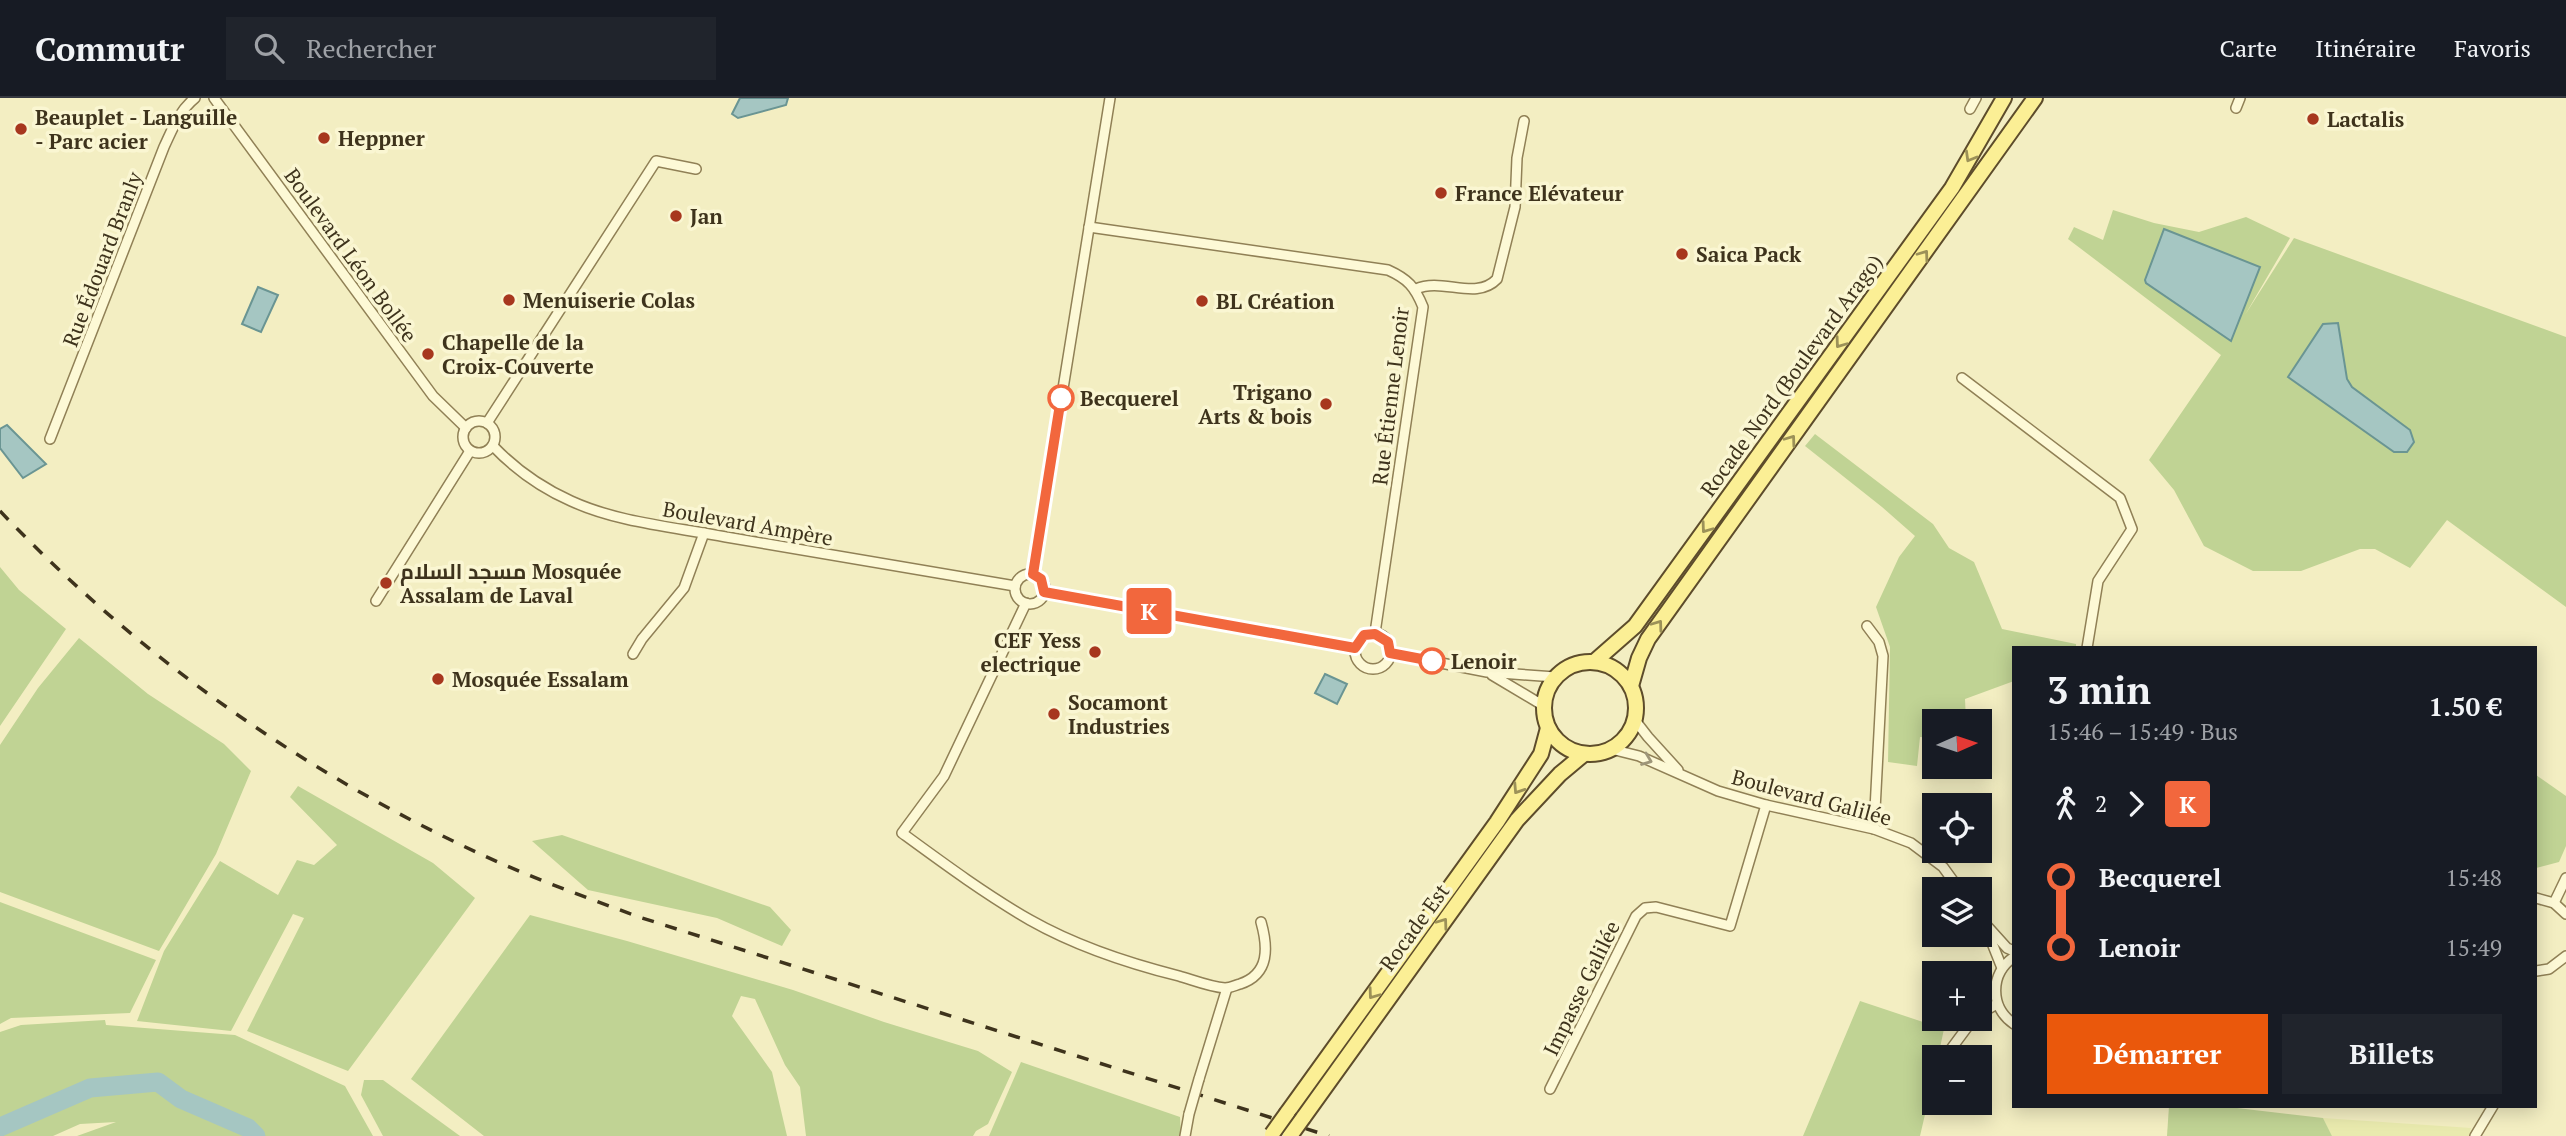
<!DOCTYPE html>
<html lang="fr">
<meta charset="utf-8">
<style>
:root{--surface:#171b24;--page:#20242c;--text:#f1f3f6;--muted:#9ea1a6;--line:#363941;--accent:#ea580c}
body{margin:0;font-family:"PT Serif",Cairo,serif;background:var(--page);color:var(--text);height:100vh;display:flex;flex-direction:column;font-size:26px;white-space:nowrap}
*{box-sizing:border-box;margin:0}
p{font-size:23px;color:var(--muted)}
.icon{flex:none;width:38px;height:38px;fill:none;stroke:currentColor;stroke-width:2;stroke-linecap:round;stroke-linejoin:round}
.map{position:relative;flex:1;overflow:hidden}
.drawer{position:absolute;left:2012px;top:548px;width:525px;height:462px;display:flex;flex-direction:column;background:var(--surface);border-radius:0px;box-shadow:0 4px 18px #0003}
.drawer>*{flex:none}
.badge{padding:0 14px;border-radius:5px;font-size:24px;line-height:46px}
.needle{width:46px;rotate:87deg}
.controls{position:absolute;left:1922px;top:611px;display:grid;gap:14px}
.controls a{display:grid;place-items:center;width:70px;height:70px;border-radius:0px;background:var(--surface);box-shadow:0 4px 18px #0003;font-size:35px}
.map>.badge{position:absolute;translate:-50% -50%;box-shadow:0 0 0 4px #fff}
.legs{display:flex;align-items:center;gap:10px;height:77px;padding:0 35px;font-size:23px}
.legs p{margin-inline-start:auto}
.head{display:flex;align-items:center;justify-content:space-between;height:119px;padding:0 35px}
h1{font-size:38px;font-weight:800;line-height:52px}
.button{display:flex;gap:14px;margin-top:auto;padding:14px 35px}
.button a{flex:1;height:80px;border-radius:0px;background:var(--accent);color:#fff;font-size:28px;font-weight:800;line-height:80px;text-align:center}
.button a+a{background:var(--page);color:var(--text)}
ul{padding:0 35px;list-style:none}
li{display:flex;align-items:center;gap:24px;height:70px;font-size:26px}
li i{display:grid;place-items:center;width:10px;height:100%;margin:0 9px;background:currentColor}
li i::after{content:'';width:18px;height:18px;margin:-9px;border:5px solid;border-radius:50%;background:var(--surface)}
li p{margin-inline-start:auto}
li:first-child i{background:linear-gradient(#0000 50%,currentColor 0)}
li:last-child i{background:linear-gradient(currentColor 50%,#0000 0)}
header{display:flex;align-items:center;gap:42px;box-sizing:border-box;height:98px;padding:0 35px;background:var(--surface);border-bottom:2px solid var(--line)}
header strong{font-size:33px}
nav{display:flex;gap:38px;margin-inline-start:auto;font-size:24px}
.search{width:490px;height:63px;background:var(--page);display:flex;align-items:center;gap:18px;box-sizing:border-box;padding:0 24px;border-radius:0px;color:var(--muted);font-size:26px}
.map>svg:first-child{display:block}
.farmland{fill:#e9eaae}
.green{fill:#c0d394}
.water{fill:#a5c6c2;stroke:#6a9593;stroke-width:2}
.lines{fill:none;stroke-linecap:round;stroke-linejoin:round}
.river{stroke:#a5c6c2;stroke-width:19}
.street-casing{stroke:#908056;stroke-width:12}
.primary-casing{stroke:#5d4c2b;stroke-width:18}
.street{stroke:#fdf9d6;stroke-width:9}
.primary{stroke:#fbef95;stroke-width:14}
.rail{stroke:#3e331c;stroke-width:3.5;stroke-dasharray:12 12;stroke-linecap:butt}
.street-bridge-casing{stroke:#908056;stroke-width:12;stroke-linecap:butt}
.primary-bridge-casing{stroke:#5d4c2b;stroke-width:18;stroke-linecap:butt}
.street-bridge{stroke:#fdf9d6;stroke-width:9}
.primary-bridge{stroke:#fbef95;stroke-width:14}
.oneway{stroke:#9c9158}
.oneway2{stroke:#9e9679}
.line-1-casing{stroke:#fff;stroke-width:16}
.line-1{stroke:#f2673d;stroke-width:10}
.poi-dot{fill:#a7371e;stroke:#faf6d2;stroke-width:2.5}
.stop-1-dot{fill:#fff;stroke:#f2673d;stroke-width:3.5}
.labels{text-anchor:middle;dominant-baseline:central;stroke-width:7;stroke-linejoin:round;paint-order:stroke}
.poi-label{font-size:21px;font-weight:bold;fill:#3e331c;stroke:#faf6d2;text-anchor:start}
.street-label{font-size:21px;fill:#3e331c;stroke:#faf6d2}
.stop-label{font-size:21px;font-weight:bold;fill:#3e331c;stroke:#faf6d2;text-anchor:start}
</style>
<header>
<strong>Commutr</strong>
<div class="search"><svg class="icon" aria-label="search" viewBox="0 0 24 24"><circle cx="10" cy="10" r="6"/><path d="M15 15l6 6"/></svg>Rechercher</div>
<nav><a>Carte</a><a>Itinéraire</a><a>Favoris</a></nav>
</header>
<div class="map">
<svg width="2566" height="1038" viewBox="0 0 2566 1038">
<rect width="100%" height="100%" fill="#f3eec2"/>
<!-- farmland -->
<polygon class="farmland" points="2323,1020 2471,1030 2469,1038 2332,1038"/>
<!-- green -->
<g class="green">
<polygon points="2113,112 2154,125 2199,134 2246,119 2290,140 2245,217 2294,140 2566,239 2566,509 2447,422 2410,470 2375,451 2360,451 2301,473 2253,473 2204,448 2174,392 2149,362 2221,257 2068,141 2074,129 2103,142"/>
<polygon points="1815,336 1933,426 1949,450 1974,464 2002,531 2076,546 2076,549 2014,550 2014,583 1965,601 1966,623 1934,623 1934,640 1920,639 1917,668 1888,664 1890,549 1876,509 1899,459 1915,438 1882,409 1805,348"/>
<polygon points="0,469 19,492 66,531 0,628"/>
<polygon points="79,540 148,596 224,646 251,673 216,756 159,853 0,794 0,647 38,590"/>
<polygon points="2536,677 2566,698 2566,748 2559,764 2536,770"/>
<polygon points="298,688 433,765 475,800 348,973 247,933 304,820 293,816 231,933 137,923 164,853 220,763 278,797 297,762 314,767 337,747 290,699"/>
<polygon points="562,737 770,809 791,832 782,848 717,820 588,792 532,743"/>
<polygon points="0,804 156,862 130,915 11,920 0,926"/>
<polygon points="530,817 627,843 793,892 884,924 978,953 1012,974 988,1026 976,1033 973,1038 806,1038 800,989 785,967 755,901 741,898 732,918 772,974 787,1038 484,1038 411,981"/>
<polygon points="1860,903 1944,931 1938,959 1934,959 1934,978 1920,1038 1803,1038"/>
<polygon points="105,922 106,927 235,937 345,988 373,1038 77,1038 116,1024 80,1026 53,1038 0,1038 0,934 21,927"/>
<polygon points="1021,964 1180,1019 1181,1038 989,1038"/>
<polygon points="364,982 383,982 460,1038 383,1038 361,997"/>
<polygon points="2169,1008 2220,1008 2323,1020 2332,1038 2167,1038"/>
</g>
<!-- water -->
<g class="water">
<polygon points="740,0 788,0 786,7 738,20 732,16"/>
<polygon points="2164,131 2260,169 2231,243 2146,185 2145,182"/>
<polygon points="258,189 278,197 261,234 242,226"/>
<polygon points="2338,225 2347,281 2352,289 2410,332 2414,344 2407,354 2394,354 2288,279 2323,226"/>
<polygon points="7,327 46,366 23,380 0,350 0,331"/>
<polygon points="1325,576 1347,586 1337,606 1315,595"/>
</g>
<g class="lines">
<!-- river -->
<polyline class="river" points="0,1029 90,990 158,984 181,1001 248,1030 256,1038"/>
<!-- street casing -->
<g class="street-casing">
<g id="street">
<polyline points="214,0 433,298 466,330"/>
<polyline points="2236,10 2240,0"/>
<polyline points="1970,11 1976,0"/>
<path d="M1089,129L1388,172C1408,181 1415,189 1423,209L1375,535"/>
<path d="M1416,191C1442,179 1476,203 1497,181L1515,109L1517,60L1524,23"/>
<polyline points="1962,280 2120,400 2132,431 2098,483 2087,550"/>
<circle cx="479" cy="339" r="16"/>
<polyline points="487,325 656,63 696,71"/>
<path d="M50,341L164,49C173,30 179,13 195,0"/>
<path d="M493,348C515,371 542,390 571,403C619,425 675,429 726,439C823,456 919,472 1015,488"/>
<polyline points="1033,476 1110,0"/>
<circle cx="1030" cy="491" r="15"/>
<polyline points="1044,494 1355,550"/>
<polyline points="376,503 470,353"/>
<path d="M1026,505L944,678L902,735C943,765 985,796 1030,822C1076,848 1127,865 1179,878C1193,882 1210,889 1225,890C1230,890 1236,887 1240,886C1270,876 1268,849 1261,824"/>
<polyline points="1867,528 1879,544 1883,558 1874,731"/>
<circle cx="1373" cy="553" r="18"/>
<polyline points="1390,555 1487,574 1555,579"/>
<polyline points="633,556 642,541 684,490 704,435"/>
<polyline points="1492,577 1544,608"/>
<polyline points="1634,621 1648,639 1678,672"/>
<polyline points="1611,651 1639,658 1718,693 1766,707 1874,731 1911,745 1943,769 1959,791"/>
<polyline points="2536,800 2554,805 2566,816"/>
<polyline points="2554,805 2566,780"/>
<polyline points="1979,819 2007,850 2014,853"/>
<polyline points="1986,830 2002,870"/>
<path d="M2014,859C1989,876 1990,910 2014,926"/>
<polyline points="2536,873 2549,871 2566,858"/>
<polyline points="1979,916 1997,906"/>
<polyline points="1949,959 1951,951 1974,920"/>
<polyline points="1199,981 1227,890"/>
<polyline points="1550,991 1636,818 1645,810 1656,809 1730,828 1766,707"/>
<polyline points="1185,1038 1189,1016"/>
<polyline points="2475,1038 2493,1008"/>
</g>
</g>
<!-- primary casing -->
<g class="primary-casing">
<g id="primary">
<polyline points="1594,564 1635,528 1952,90 2004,0"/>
<circle cx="1590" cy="610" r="46"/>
<polyline points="1631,588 1639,560 1648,541 2035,0"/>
<polyline points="1287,1015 1497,724 1541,656 1548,630"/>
<polyline points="1303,1020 1517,722 1560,676 1584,656"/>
</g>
</g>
<!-- street -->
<use href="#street" class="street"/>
<!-- primary -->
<use href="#primary" class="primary"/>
<!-- rail -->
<path class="rail" d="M0,413C136,556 298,671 476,754C529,779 585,799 639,819L1329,1038"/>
<!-- street-bridge casing -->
<g class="street-bridge-casing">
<polyline id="street-bridge" points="1189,1016 1199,981"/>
</g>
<!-- primary-bridge casing -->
<g class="primary-bridge-casing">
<g id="primary-bridge">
<polyline points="1272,1036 1287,1015"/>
<polyline points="1290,1038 1303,1020"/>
</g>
</g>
<!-- street-bridge -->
<use href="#street-bridge" class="street-bridge"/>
<!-- primary-bridge -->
<use href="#primary-bridge" class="primary-bridge"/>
</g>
<!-- one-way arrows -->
<defs><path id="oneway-chevron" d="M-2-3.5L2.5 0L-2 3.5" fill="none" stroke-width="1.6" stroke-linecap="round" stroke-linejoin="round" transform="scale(1.75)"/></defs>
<g class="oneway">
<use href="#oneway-chevron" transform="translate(1970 59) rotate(120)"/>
<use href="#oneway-chevron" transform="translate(1924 157) rotate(-54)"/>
<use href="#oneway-chevron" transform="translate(1840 245) rotate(126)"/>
<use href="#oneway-chevron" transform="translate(1791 342) rotate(-54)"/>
<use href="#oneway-chevron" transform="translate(1706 430) rotate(126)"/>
<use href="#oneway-chevron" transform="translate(1658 527) rotate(-54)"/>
<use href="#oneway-chevron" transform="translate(1518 691) rotate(123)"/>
<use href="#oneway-chevron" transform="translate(1443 825) rotate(-54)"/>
<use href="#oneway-chevron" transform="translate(1373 896) rotate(126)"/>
</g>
<use class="oneway2" href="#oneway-chevron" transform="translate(1647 662) rotate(21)"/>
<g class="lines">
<!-- line-1 casing -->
<g class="line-1-casing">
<polyline id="line-1" points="1061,300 1033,476 1041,481 1044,494 1355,550 1364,537 1375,536 1388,544 1390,555 1432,563"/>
</g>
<!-- line-1 -->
<use href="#line-1" class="line-1"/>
</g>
<!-- markers -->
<g class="poi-dot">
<circle cx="2313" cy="21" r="7"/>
<circle cx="21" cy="31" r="7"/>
<circle cx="324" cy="40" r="7"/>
<circle cx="1441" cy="95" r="7"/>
<circle cx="676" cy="118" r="7"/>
<circle cx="1682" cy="156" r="7"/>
<circle cx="509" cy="202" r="7"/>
<circle cx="1202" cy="203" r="7"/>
<circle cx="428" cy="256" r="7"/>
<circle cx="1326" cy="306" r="7"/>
<circle cx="386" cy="485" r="7"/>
<circle cx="1095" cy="554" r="7"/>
<circle cx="438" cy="581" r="7"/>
<circle cx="1054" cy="616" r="7"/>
</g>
<g class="stop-1-dot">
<circle cx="1061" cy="300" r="12"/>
<circle cx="1432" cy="563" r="12"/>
</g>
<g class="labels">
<!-- poi labels -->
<g class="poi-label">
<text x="35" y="19">Beauplet - Languille<tspan x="35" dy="24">- Parc acier</tspan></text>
<text x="2327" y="21">Lactalis</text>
<text x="338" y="40">Heppner</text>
<text x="1455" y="95">France Elévateur</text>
<text x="690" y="118">Jan</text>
<text x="1696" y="156">Saica Pack</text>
<text x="523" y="202">Menuiserie Colas</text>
<text x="1216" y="203">BL Création</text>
<text x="442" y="244">Chapelle de la<tspan x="442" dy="24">Croix-Couverte</tspan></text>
<text x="1312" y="294" text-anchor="end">Trigano<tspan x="1312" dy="24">Arts &amp; bois</tspan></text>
<text x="400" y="473">مسجد السلام Mosquée<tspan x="400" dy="24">Assalam de Laval</tspan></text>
<text x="1081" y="542" text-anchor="end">CEF Yess<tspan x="1081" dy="24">electrique</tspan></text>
<text x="452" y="581">Mosquée Essalam</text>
<text x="1068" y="604">Socamont<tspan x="1068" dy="24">Industries</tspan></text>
</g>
<!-- street labels -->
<g class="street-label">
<text transform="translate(351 157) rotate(54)">Boulevard Léon Bollée</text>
<text transform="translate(102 161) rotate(-69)">Rue Édouard Branly</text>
<text transform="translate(1791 277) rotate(-54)">Rocade Nord (Boulevard Arago)</text>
<text transform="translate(1390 298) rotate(-83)">Rue Étienne Lenoir</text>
<text transform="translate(748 425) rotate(10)">Boulevard Ampère</text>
<text transform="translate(1812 699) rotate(15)">Boulevard Galilée</text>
<text transform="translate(1414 829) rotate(-54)">Rocade Est</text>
<text transform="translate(1581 890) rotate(-64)">Impasse Galilée</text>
</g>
<!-- stop labels -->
<g class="stop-label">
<text x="1080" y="300">Becquerel</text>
<text x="1451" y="563">Lenoir</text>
</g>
</g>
</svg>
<div class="controls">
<a><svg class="needle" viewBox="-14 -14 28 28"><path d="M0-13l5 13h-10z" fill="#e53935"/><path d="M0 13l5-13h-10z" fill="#9ea1a6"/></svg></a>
<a><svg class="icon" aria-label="locate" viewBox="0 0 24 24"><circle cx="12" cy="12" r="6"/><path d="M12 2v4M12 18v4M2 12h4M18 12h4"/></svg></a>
<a><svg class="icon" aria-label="layers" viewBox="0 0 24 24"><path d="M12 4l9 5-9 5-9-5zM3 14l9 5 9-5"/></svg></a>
<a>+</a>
<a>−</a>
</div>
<b class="badge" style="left:1149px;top:513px;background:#f2673d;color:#fff">K</b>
<section class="drawer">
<div class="head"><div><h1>3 min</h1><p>15:46 – 15:49 · Bus</p></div><b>1.50 €</b></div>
<div class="legs"><svg class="icon" aria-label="walk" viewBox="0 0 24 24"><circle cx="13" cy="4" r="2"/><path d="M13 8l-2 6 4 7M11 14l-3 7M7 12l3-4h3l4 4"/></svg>2<svg class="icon" aria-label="forward" viewBox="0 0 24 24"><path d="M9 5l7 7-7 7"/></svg><b class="badge" style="background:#f2673d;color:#fff">K</b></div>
<ul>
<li><i style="color:#f2673d"></i><b>Becquerel</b><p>15:48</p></li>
<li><i style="color:#f2673d"></i><b>Lenoir</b><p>15:49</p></li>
</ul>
<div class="button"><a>Démarrer</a><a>Billets</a></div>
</section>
</div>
